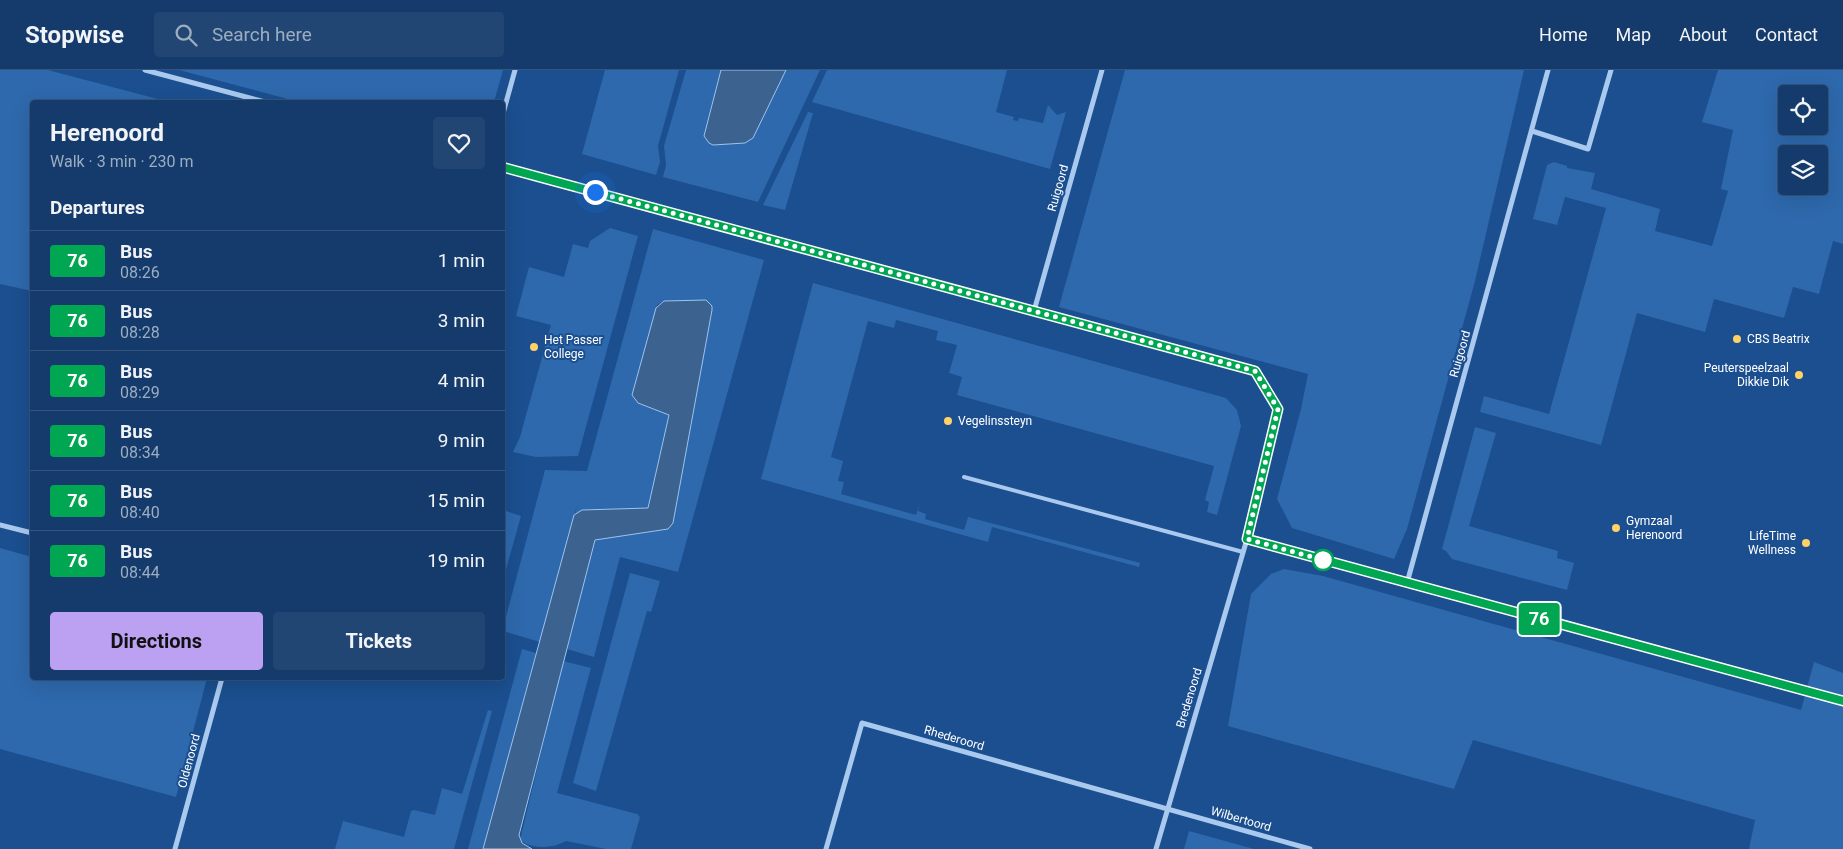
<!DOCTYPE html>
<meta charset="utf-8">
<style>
:root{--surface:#143b6b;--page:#214673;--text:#f1f3f6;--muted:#9dadc1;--line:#33557e;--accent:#bca0f2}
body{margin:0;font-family:Roboto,sans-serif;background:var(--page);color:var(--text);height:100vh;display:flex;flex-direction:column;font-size:19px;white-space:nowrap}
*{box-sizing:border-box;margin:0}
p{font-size:16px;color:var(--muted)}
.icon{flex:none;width:28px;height:28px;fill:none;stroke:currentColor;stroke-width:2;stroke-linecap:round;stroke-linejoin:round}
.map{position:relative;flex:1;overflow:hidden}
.details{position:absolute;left:30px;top:30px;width:475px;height:580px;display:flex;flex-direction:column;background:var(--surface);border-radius:5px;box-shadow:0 5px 20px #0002,0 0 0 1px var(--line)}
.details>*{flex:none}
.badge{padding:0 10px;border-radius:4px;font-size:18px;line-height:32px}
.fabs{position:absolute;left:1778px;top:15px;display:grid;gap:10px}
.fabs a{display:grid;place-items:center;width:50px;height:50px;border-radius:5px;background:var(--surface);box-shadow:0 5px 20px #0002,0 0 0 1px var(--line);font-size:25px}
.you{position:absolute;width:25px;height:25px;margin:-12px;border:4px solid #fff;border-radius:50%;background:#1a73e8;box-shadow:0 0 0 8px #1a73e833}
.map>.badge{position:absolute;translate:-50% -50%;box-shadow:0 0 0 2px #fff}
h2{padding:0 20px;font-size:19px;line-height:45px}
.round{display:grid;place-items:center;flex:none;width:52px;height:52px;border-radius:5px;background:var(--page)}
.headline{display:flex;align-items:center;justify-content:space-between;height:85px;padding:0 20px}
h1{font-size:24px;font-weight:700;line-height:38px}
.cta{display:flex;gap:10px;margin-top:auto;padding:10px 20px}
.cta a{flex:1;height:58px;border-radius:5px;background:var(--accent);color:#111;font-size:20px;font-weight:700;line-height:58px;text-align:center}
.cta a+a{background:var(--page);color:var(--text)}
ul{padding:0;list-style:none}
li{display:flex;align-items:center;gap:15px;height:60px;padding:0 20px;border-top:1px solid var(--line)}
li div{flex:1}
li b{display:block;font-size:19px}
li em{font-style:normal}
li .badge{min-width:55px;font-weight:700;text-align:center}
header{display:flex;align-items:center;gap:30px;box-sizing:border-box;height:70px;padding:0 25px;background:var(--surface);border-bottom:1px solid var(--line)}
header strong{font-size:24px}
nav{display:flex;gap:28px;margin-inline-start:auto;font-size:18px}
.search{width:350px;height:45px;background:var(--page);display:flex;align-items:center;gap:12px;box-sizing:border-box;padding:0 18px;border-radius:5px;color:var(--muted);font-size:19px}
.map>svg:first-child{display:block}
.green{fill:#2e69ad;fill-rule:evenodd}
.water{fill:#3c6290;stroke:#9cc4f0}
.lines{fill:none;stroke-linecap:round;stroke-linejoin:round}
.service{stroke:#a9c9ee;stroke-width:4}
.minor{stroke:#a9c9ee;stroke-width:5}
.line-casing{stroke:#fff;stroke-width:11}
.line{stroke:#00a651;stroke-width:8}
.walk{stroke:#fff;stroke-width:5;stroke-dasharray:0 9}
.poi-dot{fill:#ffd166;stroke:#1b4f8f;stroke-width:2}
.stop-dot{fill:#fff;stroke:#00a651;stroke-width:2.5}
.labels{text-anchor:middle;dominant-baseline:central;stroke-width:4;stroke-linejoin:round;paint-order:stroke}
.street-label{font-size:12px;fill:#fff;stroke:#1b4f8f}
.poi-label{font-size:12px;fill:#fff;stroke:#1b4f8f;text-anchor:start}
</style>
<header>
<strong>Stopwise</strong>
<div class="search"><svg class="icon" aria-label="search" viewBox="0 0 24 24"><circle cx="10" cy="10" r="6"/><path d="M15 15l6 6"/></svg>Search here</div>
<nav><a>Home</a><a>Map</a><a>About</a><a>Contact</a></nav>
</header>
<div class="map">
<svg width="1843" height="779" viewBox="0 0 1843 779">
<rect width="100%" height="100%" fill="#1b4f8f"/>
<!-- green -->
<g class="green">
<polygon points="0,0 48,0 169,32 32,32 32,221 0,214"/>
<polygon points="179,0 503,0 494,32 299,32"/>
<polygon points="605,0 679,0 658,76 660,92 656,105 582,84"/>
<polygon points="686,0 721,0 704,66 753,68 786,0 820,0 758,132 663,107 666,95 664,76"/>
<polygon points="827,0 1007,0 996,42 1014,47 1013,50 1018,51 1019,48 1043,53 1048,35 1057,45 1066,42 1050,99 812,32"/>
<polygon points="1125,0 1524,0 1475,211 1407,459 1394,489 1292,458 1277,429 1301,339 1308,304 1059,237"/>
<path d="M1718,0H1843V174L1833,171L1819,224L1793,217L1784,248L1714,229L1705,262L1637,243L1601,375L1480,342L1484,326L1549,344L1606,138L1565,127L1557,155L1533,149L1547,95L1554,92L1567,96V98L1595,103L1591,119L1660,139L1655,161L1712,176L1728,121L1721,119L1733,60L1702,52ZM1786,24H1819V56H1786ZM1786,84H1819V116H1786Z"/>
<polygon points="808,42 813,43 785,140 763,135"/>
<polygon points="610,158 638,166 578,386 536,387 513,382 520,367 551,255 516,246 529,197 564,207 573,174 588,178 590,171"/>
<polygon points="653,159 764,190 678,502 620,487 594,587 567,579 593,474 598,468 673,453 712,236 664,231 657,235 638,333 669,345 648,438 582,440 575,445 577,435 540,572 503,561 503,558 545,400 587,401"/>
<polygon points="813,213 1226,328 1237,340 1241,356 1217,445 1207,442 1209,432 1205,430 1214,396 957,325 962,307 949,303 957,275 936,270 938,261 896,250 894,258 868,251 831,387 843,391 838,411 844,412 841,424 916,445 920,433 918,441 926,444 925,449 964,460 968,447 1140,493 1139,497 992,457 988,472 761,409"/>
<polygon points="1475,357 1496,363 1469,456 1558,481 1557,488 1574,493 1567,520 1452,489 1446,481 1442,479"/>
<polygon points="503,440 521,446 503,510 502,440"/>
<polygon points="0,478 32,487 32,608 207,608 176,727 0,679"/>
<polygon points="1284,499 1323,506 1801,640 1814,592 1843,603 1843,779 1749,779 1755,750 1473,670 1454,719 1228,656 1251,524 1271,504"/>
<polygon points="630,503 660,511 651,542 647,541 596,721 573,713"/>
<polygon points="522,579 536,583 483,779 468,779"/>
<path d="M563,591L591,598L557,723L637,744L640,747L631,779H606L566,771C552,779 531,779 520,770Z"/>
<polygon points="488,640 492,641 454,779 335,779 343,751 404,767 411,741 414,740 435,745 442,718 462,724"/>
<polygon points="1189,761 1254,779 1184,779"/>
</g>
<!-- water -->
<g class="water">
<polygon points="721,0 786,0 753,68 745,73 713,75 709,73 704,66"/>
<polygon points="706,230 712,236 712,240 673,453 668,459 595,470 519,765 522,773 532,779 483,779 574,445 582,440 648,438 669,345 638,333 632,325 656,238 664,231"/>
</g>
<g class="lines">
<!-- service -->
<polyline class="service" points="964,407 1243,482"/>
<!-- minor -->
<g class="minor">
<polyline points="145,0 265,32"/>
<polyline points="502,47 515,0"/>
<polyline points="1532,61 1588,79 1611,0"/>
<polyline points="502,97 1255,301 1278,339 1247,469 1156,779"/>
<polyline points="1034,241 1102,0"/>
<polyline points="0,455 32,463"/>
<polyline points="1247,469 1843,631"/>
<polyline points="1407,513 1548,0"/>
<polyline points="175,779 222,608"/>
<polyline points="826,779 862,653 1310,779"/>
</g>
</g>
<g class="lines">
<!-- line casing -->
<g class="line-casing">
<polyline id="line" points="502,97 1255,301 1278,339 1247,469 1843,631"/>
</g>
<!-- line -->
<use href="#line" class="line"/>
<!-- walk -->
<polyline class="walk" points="595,122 1255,301 1278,339 1247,469 1323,490"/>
</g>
<!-- markers -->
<g class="poi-dot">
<circle cx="1737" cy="269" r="5"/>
<circle cx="534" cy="277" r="5"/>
<circle cx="1799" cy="305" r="5"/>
<circle cx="948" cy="351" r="5"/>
<circle cx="1616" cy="458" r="5"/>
<circle cx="1806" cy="473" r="5"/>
</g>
<circle class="stop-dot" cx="1323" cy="490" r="10"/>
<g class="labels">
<!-- street labels -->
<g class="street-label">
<text transform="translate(1058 118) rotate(-74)">Ruigoord</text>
<text transform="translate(1460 284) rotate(-74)">Ruigoord</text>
<text transform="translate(1189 628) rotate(-73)">Bredenoord</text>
<text transform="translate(954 668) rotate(16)">Rhederoord</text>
<text transform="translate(189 691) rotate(-75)">Oldenoord</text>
<text transform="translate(1241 749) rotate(16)">Wilbertoord</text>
</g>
<!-- poi labels -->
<g class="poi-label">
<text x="1747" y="269">CBS Beatrix</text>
<text x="544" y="270">Het Passer<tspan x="544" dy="14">College</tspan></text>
<text x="1789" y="298" text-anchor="end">Peuterspeelzaal<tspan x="1789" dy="14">Dikkie Dik</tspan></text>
<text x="958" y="351">Vegelinssteyn</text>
<text x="1626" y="451">Gymzaal<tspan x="1626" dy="14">Herenoord</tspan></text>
<text x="1796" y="466" text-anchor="end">LifeTime<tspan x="1796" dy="14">Wellness</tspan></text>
</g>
</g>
</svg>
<div class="fabs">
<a><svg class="icon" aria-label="locate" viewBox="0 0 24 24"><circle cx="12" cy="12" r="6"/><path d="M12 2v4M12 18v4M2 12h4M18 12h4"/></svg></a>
<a><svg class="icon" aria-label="layers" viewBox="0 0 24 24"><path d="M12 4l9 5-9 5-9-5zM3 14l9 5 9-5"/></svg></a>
</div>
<div class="you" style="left:595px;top:122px"></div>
<b class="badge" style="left:1539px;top:549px;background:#00a651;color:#fff">76</b>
<section class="details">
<div class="headline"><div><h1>Herenoord</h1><p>Walk · 3 min · 230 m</p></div><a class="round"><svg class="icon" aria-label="heart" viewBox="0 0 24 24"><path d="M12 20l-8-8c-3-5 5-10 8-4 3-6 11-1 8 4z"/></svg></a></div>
<h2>Departures</h2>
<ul>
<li><span class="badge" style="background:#00a651;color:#fff">76</span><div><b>Bus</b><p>08:26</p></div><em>1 min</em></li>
<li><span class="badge" style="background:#00a651;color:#fff">76</span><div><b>Bus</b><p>08:28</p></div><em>3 min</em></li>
<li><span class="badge" style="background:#00a651;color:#fff">76</span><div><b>Bus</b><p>08:29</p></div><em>4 min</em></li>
<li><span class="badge" style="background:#00a651;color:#fff">76</span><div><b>Bus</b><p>08:34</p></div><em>9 min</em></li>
<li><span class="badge" style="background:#00a651;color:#fff">76</span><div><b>Bus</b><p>08:40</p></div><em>15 min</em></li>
<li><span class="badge" style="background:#00a651;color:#fff">76</span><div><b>Bus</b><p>08:44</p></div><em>19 min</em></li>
</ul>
<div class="cta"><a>Directions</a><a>Tickets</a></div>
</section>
</div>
